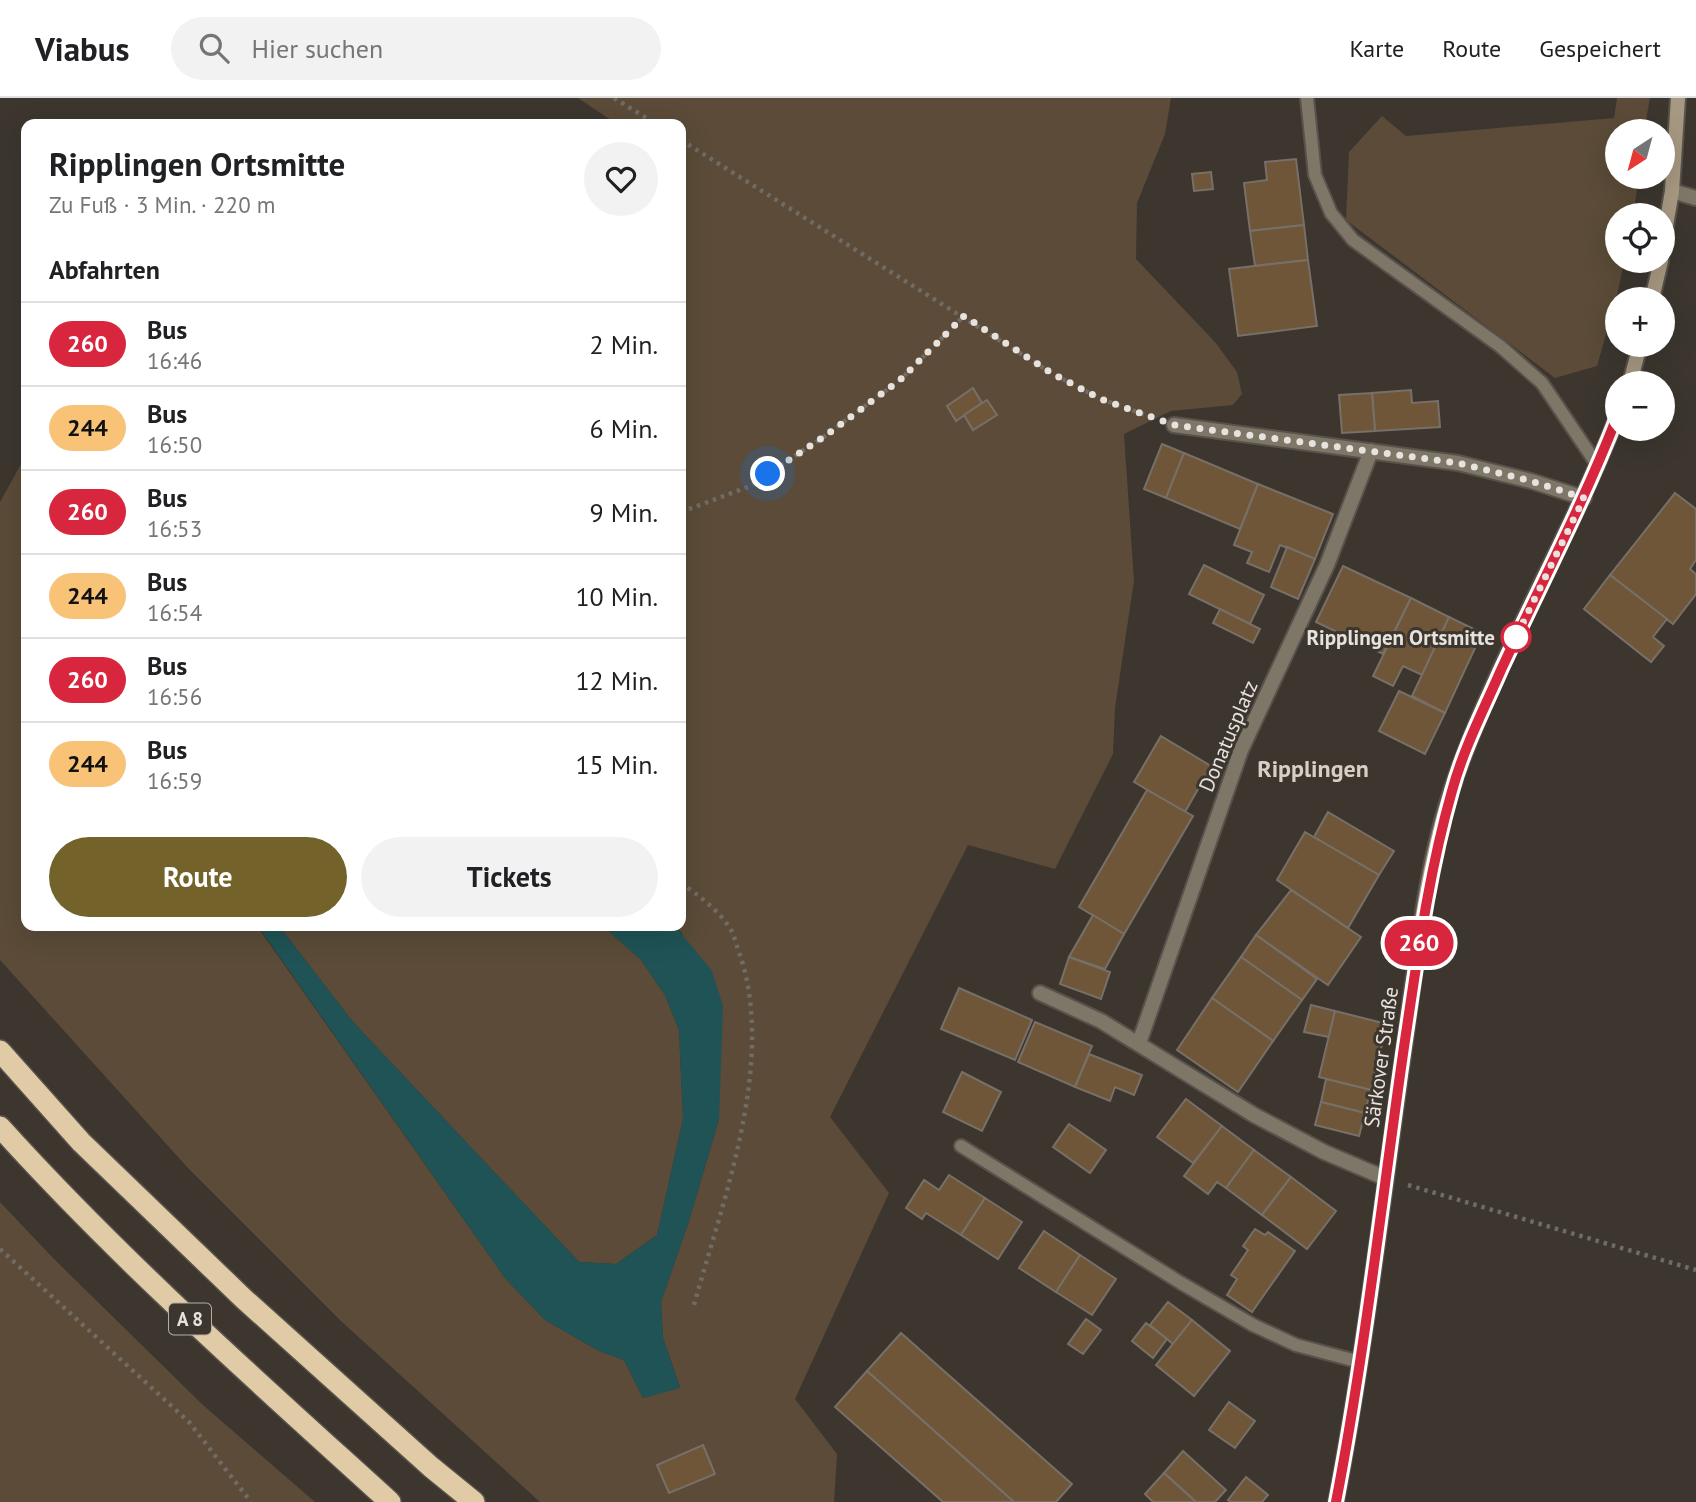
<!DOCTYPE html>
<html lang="de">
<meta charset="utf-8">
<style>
:root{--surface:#fff;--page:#f2f2f2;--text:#202124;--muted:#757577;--line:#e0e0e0;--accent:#73632b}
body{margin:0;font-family:"PT Sans",sans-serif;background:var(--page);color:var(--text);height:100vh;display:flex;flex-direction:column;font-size:26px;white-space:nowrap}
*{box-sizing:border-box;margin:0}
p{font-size:23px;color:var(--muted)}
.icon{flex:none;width:38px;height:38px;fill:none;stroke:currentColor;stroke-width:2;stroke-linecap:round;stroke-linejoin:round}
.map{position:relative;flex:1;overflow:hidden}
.panel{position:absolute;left:21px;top:21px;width:665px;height:812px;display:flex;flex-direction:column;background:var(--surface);border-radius:14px;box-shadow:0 7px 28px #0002}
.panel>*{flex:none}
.badge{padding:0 14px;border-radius:23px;font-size:24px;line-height:46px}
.needle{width:46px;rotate:216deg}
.fabs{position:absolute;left:1605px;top:21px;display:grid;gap:14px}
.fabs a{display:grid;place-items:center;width:70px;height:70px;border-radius:50%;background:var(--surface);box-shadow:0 7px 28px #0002;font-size:35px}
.you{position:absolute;width:35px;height:35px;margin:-18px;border:5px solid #fff;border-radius:50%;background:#1a73e8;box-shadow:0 0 0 10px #1a73e833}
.map>.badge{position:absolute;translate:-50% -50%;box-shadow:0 0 0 4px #fff}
h2{padding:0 28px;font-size:26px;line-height:63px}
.round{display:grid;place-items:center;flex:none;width:74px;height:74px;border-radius:37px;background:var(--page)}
.overview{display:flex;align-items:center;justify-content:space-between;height:119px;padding:0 28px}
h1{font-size:33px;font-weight:800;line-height:52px}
.primary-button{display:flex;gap:14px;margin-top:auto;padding:14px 28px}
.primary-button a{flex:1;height:80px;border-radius:42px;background:var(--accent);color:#fff;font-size:28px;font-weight:800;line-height:80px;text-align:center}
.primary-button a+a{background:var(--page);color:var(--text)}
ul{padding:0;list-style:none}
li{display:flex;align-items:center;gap:21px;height:84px;padding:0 28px;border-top:2px solid var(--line)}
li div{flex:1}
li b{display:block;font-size:26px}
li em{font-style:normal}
li .badge{min-width:77px;font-weight:700;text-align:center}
header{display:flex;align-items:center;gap:42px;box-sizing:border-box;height:98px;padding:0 35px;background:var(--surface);border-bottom:2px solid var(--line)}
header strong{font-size:33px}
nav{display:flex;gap:38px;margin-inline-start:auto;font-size:24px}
.search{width:490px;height:63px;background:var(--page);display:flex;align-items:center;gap:18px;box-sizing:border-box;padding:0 24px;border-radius:38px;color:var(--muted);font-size:26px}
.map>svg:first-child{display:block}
.green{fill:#5b4b38}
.water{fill:#1f5355}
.building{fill:#6f5639;stroke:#777068;stroke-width:2}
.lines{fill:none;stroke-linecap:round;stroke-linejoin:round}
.service-casing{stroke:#57524b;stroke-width:16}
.minor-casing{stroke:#57524b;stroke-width:18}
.secondary-casing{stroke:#57524b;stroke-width:18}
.motorway-casing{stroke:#57524b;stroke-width:24}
.path{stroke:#706b64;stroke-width:4.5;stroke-dasharray:3.5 5;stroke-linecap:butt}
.service{stroke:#7e7667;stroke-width:12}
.minor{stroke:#7e7667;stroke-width:14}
.secondary{stroke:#a69881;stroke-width:14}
.motorway{stroke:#e0cba6;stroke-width:21}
.line-casing{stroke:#fff;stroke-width:16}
.line{stroke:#d7263d;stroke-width:10}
.walk{stroke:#e6e2dd;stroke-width:7;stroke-dasharray:0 12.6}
.stop-dot{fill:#fff;stroke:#d7263d;stroke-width:3.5}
.labels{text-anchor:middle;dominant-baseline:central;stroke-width:6;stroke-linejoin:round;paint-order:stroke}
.shield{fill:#3c362f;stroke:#b3aea9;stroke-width:2}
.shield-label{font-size:19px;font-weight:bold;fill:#e6e2dd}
.stop-label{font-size:21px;font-weight:bold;fill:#e6e2dd;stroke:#3c362f;text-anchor:end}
.street-label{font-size:21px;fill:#e6e2dd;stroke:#3c362f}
.quarter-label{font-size:24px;font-weight:bold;fill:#d8d0c7;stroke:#3c362f}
</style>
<header>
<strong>Viabus</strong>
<div class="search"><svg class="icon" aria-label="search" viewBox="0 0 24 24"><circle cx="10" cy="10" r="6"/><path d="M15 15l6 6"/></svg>Hier suchen</div>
<nav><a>Karte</a><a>Route</a><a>Gespeichert</a></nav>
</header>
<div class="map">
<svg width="1696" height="1404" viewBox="0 0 1696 1404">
<rect width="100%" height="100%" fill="#3c362f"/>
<!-- green -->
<g class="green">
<polygon points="578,0 1171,0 1165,36 1137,105 1136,161 1215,244 1237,274 1242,296 1233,307 1171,313 1124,336 1134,483 1115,610 1113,656 1055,771 968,747 830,1019 889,1095 795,1301 837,1356 834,1404 540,1404 342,1224 188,1070 0,862 0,404 26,357 26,828 257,828 505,1180 545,1222 599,1253 624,1262 643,1300 680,1289 663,1240 661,1204 689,1123 719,1021 682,835 675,828 681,828 681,26 617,26"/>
<polygon points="1617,0 1650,0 1644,33 1617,33 1617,79 1639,79 1633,117 1617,117 1617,163 1624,163 1617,198 1597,268 1555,280 1346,122 1349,54 1382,18 1406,38 1614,20"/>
<polygon points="279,828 603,828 641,862 665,897 679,932 683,1021 657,1137 616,1166 579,1164 353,924"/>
<polygon points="0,1104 54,1161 203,1307 315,1404 0,1404"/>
</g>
<!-- water -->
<polygon class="water" points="258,828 279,828 353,924 579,1164 616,1166 657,1137 683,1021 679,932 665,897 641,862 603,828 675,828 712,873 723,908 719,1021 689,1123 661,1204 663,1240 680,1290 643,1300 624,1262 599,1253 545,1222 505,1180"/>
<!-- building -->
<g class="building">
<polygon points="1296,61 1304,127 1250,133 1244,85 1267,82 1265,64"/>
<polygon points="1211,74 1213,91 1194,93 1192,76"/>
<polygon points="1304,127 1308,162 1255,168 1250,133"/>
<polygon points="1308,162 1317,228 1238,238 1229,171"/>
<polygon points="973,290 982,305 956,323 947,308"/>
<polygon points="1411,292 1412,305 1438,303 1440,329 1375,333 1372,295"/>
<polygon points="1372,295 1375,333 1342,335 1339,297"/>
<polygon points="987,302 997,317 973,332 964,317"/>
<polygon points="1162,346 1184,355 1166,400 1144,391"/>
<polygon points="1184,355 1258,386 1240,431 1166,400"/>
<polygon points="1258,386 1333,416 1315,461 1280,447 1269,474 1247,465 1252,454 1234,447"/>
<polygon points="1675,395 1696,411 1696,462 1690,471 1696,476 1696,496 1673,526 1610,477"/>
<polygon points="1287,449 1315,461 1298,501 1271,489"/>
<polygon points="1204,467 1264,497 1250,526 1189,496"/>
<polygon points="1343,468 1411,500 1383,556 1316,524"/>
<polygon points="1610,477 1667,521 1653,539 1664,548 1651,564 1584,511"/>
<polygon points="1411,500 1449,519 1422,577 1403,568 1393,588 1373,578"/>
<polygon points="1220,511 1260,531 1253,545 1213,525"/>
<polygon points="1449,519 1482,535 1445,615 1412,598"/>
<polygon points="1399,593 1445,615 1425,656 1379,633"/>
<polygon points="1161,638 1211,668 1185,714 1134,684"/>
<polygon points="1147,692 1193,718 1124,836 1079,809"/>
<polygon points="1328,714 1394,753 1379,777 1314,739"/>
<polygon points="1305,734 1379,777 1348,830 1277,782"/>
<polygon points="1291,792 1361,839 1328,887 1256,837"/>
<polygon points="1093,817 1124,836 1105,871 1069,859"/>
<polygon points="1256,837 1317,881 1302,902 1241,859"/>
<polygon points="1069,859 1110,874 1101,901 1060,886"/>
<polygon points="1241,859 1302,902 1273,943 1212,900"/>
<polygon points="959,890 1032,922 1015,962 941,931"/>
<polygon points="1212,900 1273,943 1238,994 1177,952"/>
<polygon points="1311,907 1335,913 1329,939 1304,934"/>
<polygon points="1335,913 1387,926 1371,992 1319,979"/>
<polygon points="1035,924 1092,948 1075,989 1018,964"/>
<polygon points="1089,956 1142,977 1134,997 1115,989 1110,1003 1075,989"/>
<polygon points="962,974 1001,994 982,1033 943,1014"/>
<polygon points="1326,981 1371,992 1365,1015 1321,1004"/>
<polygon points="1186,1001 1222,1028 1193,1065 1157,1039"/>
<polygon points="1321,1004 1365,1015 1359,1038 1315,1027"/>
<polygon points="1069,1026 1106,1052 1090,1075 1053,1049"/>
<polygon points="1222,1028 1254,1052 1226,1090 1217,1084 1208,1096 1184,1078"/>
<polygon points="1254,1052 1291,1079 1262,1117 1226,1090"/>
<polygon points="949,1077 985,1100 961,1137 926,1115 922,1121 906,1110 924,1082 939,1092"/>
<polygon points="1291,1079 1336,1113 1307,1151 1262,1117"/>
<polygon points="985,1100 1022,1124 998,1161 961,1137"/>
<polygon points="1255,1131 1265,1137 1268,1134 1295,1153 1252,1214 1227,1197 1237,1181 1231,1177 1248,1152 1243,1148"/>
<polygon points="1044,1133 1080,1157 1056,1194 1019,1170"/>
<polygon points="1080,1157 1116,1181 1092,1217 1056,1194"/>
<polygon points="1168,1204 1192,1222 1173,1246 1150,1227"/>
<polygon points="1086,1221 1101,1232 1083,1256 1068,1246"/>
<polygon points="1192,1222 1230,1253 1194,1298 1156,1267"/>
<polygon points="1146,1225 1167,1241 1153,1260 1132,1243"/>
<polygon points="901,1235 1072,1386 1056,1404 1014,1404 867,1273"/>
<polygon points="867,1273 1014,1404 943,1404 835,1309"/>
<polygon points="1229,1304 1255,1323 1235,1350 1209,1332"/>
<polygon points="703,1347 715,1376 669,1395 657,1367"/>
<polygon points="1183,1353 1226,1392 1215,1404 1196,1404 1164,1375"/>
<polygon points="1164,1375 1196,1404 1153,1404 1145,1396"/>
<polygon points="1246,1379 1268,1397 1262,1404 1231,1404 1228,1402"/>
</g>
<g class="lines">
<!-- service casing -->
<g class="service-casing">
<g id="service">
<polyline points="1307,0 1315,77 1331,115 1353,142 1500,248 1542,285 1598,368"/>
<polyline points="961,1048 1181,1185 1253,1227 1296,1247 1360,1264"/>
</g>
</g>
<!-- minor casing -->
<g class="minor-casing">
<g id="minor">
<polyline points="1672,93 1696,100"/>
<polyline points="1174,327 1458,365 1531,383 1584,400"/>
<polyline points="1040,895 1101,923 1254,1017 1324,1054 1385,1080"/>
<polyline points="1139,945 1241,652 1327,467 1371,353"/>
</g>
</g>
<!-- secondary casing -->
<g class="secondary-casing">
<g id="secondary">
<polyline points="1662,151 1672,93 1678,0"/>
<polyline points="1652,201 1661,163"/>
<polyline points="1630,285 1640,247"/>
<path d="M1336,1404C1365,1252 1383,1097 1405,944C1417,858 1425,769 1453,687C1497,560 1568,444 1617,319"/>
</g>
</g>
<!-- motorway casing -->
<g class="motorway-casing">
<g id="motorway">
<polyline points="0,953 81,1044 244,1201 431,1369 474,1404"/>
<path d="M0,1029C121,1163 257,1283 390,1404"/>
</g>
</g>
<!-- path -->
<g class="path">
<polyline points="614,0 656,26"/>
<polyline points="681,42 1053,276 1101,301 1154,320"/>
<polyline points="681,414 748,389 825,338 900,282 964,218"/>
<path d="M681,785C698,797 720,813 731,832C735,839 737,850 740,857C776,964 723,1102 694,1207"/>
<polyline points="1408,1087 1696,1172"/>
<polyline points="0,1151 189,1324 251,1404"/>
</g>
<!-- service -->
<use href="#service" class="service"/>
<!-- minor -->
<use href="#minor" class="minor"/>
<!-- secondary -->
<use href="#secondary" class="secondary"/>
<!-- motorway -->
<use href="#motorway" class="motorway"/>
</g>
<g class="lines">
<!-- line casing -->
<g class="line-casing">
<path id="line" d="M1336,1404C1365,1254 1382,1101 1404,949C1417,863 1428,777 1452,693C1463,652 1484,611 1501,572C1540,488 1583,406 1617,319"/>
</g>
<!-- line -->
<use href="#line" class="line"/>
<!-- walk -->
<polyline class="walk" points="768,376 825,338 900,282 964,218 1053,276 1101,301 1174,327 1458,365 1531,383 1584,400 1515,541 1516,539"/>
</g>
<!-- markers -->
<circle class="stop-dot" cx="1516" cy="539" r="14"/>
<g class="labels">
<!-- shield labels -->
<rect class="shield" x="169" y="1205.5" width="42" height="31" rx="5"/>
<g class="shield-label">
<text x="190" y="1221">A 8</text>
</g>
<!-- stop labels -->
<g class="stop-label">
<text x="1495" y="539">Ripplingen Ortsmitte</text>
</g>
<!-- street labels -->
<g class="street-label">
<text transform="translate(1228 638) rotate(-67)">Donatusplatz</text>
<text transform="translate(1381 959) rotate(-82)">Särkover Straße</text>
</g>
<!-- quarter labels -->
<g class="quarter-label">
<text x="1313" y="670">Ripplingen</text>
</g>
</g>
</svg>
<div class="fabs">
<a><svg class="needle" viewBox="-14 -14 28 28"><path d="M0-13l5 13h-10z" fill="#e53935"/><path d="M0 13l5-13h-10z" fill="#757577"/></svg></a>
<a><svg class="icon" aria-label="locate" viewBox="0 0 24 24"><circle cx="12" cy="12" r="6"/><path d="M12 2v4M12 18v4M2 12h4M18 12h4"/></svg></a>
<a>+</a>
<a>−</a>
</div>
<div class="you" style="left:768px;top:376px"></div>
<b class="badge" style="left:1419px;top:845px;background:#d7263d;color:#fff">260</b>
<section class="panel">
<div class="overview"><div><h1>Ripplingen Ortsmitte</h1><p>Zu Fuß · 3 Min. · 220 m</p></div><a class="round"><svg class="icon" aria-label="heart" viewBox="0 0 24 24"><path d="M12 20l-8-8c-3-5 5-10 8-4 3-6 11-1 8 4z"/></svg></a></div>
<h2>Abfahrten</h2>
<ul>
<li><span class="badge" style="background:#d7263d;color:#fff">260</span><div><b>Bus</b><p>16:46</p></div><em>2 Min.</em></li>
<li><span class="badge" style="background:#f8c377;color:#111">244</span><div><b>Bus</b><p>16:50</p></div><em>6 Min.</em></li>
<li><span class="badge" style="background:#d7263d;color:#fff">260</span><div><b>Bus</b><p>16:53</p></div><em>9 Min.</em></li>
<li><span class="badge" style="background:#f8c377;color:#111">244</span><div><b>Bus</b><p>16:54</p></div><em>10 Min.</em></li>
<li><span class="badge" style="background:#d7263d;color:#fff">260</span><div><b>Bus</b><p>16:56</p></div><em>12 Min.</em></li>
<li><span class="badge" style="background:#f8c377;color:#111">244</span><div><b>Bus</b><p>16:59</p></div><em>15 Min.</em></li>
</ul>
<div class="primary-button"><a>Route</a><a>Tickets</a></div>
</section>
</div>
